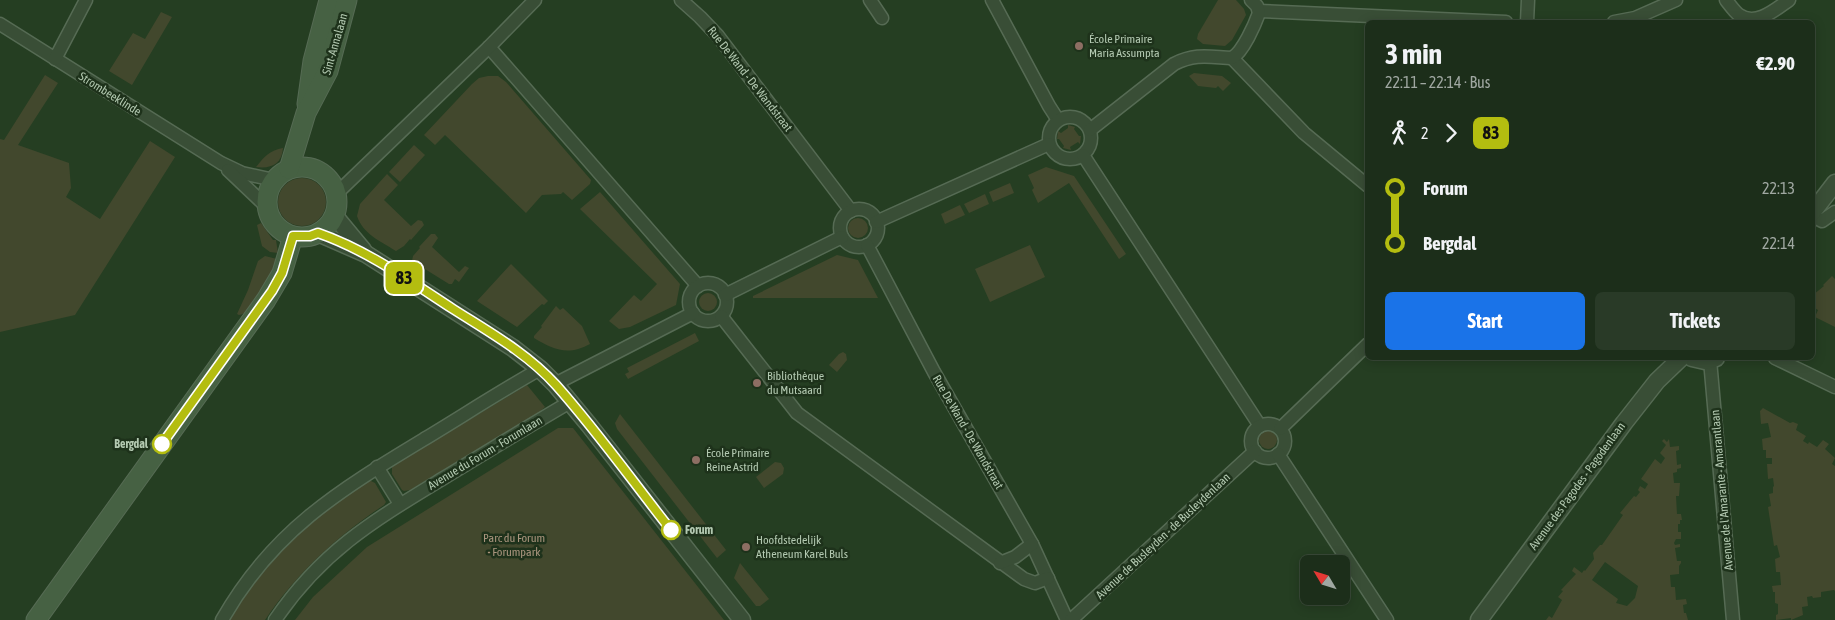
<!DOCTYPE html>
<meta charset="utf-8">
<style>
:root{--surface:#1c2e1a;--page:#293a27;--text:#f1f3f6;--muted:#a0a8a2;--line:#3a4a39;--accent:#1a73e8}
body{margin:0;font-family:"Asap Condensed",sans-serif;background:var(--page);color:var(--text);height:100vh;display:flex;flex-direction:column;font-size:19px;white-space:nowrap}
*{box-sizing:border-box;margin:0}
p{font-size:16px;color:var(--muted)}
.icon{flex:none;width:28px;height:28px;fill:none;stroke:currentColor;stroke-width:2;stroke-linecap:round;stroke-linejoin:round}
.map{position:relative;flex:1;overflow:hidden}
.sheet{position:absolute;left:1365px;top:20px;width:450px;height:340px;display:flex;flex-direction:column;background:var(--surface);border-radius:8px;box-shadow:0 2px 12px #0003,0 0 0 1px var(--line)}
.sheet>*{flex:none}
.badge{padding:0 10px;border-radius:8px;font-size:18px;line-height:32px}
.needle{width:32px;rotate:308deg}
.fabs{position:absolute;left:1300px;top:555px;display:grid;gap:10px}
.fabs a{display:grid;place-items:center;width:50px;height:50px;border-radius:8px;background:var(--surface);box-shadow:0 2px 12px #0003,0 0 0 1px var(--line);font-size:25px}
.map>.badge{position:absolute;translate:-50% -50%;box-shadow:0 0 0 2px #fff}
.legs{display:flex;align-items:center;gap:8px;height:55px;padding:0 20px;font-size:16px}
.legs p{margin-inline-start:auto}
.headline{display:flex;align-items:center;justify-content:space-between;height:85px;padding:0 20px}
h1{font-size:28px;font-weight:700;line-height:38px}
.cta{display:flex;gap:10px;margin-top:auto;padding:10px 20px}
.cta a{flex:1;height:58px;border-radius:8px;background:var(--accent);color:#fff;font-size:20px;font-weight:700;line-height:58px;text-align:center}
.cta a+a{background:var(--page);color:var(--text)}
ul{padding:0 20px;list-style:none}
li{display:flex;align-items:center;gap:18px;height:55px;font-size:19px}
li i{display:grid;place-items:center;width:8px;height:100%;margin:0 6px;background:currentColor}
li i::after{content:'';width:12px;height:12px;margin:-6px;border:4px solid;border-radius:50%;background:var(--surface)}
li p{margin-inline-start:auto}
li:first-child i{background:linear-gradient(#0000 50%,currentColor 0)}
li:last-child i{background:linear-gradient(currentColor 50%,#0000 0)}
.map>svg:first-child{display:block}
.green{fill:#42482d;fill-rule:evenodd}
.lines{fill:none;stroke-linecap:round;stroke-linejoin:round}
.minor-casing{stroke:#566b54;stroke-width:15}
.tertiary-casing{stroke:#566b54;stroke-width:19}
.secondary-casing{stroke:#566b54;stroke-width:21}
.minor{stroke:#394e36;stroke-width:12}
.tertiary{stroke:#394e36;stroke-width:16}
.secondary{stroke:#466143;stroke-width:19}
.line-1-casing{stroke:#fff;stroke-width:11}
.line-1{stroke:#b4bd10;stroke-width:8}
.education-dot{fill:#8d6e63;stroke:#1e321b;stroke-width:2}
.stop-1-dot{fill:#fff;stroke:#b4bd10;stroke-width:2.5}
.labels{text-anchor:middle;dominant-baseline:central;stroke-width:5;stroke-linejoin:round;paint-order:stroke}
.poi-label{font-size:12px;fill:#b3c9b1;stroke:#1e321b;text-anchor:start}
.street-label{font-size:12px;fill:#b3c9b1;stroke:#1e321b}
.stop-label{font-size:12px;font-weight:bold;fill:#b3c9b1;stroke:#1e321b;text-anchor:end}
.park-label{font-size:12px;fill:#aa957e;stroke:#1e321b}
</style>
<div class="map">
<svg width="1835" height="620" viewBox="0 0 1835 620">
<rect width="100%" height="100%" fill="#253e22"/>
<!-- green -->
<g class="green">
<polygon points="1218,0 1236,0 1244,9 1246,15 1232,40 1225,46 1203,44 1197,39 1198,34"/>
<polygon points="161,12 172,17 132,85 109,71 133,33 145,39"/>
<polygon points="1194,73 1222,76 1231,83 1223,91 1218,86 1216,88 1198,86 1189,76"/>
<polygon points="45,75 58,83 18,145 69,163 71,188 66,197 100,219 150,141 175,157 75,315 0,332 0,139 4,140"/>
<polygon points="488,76 498,76 506,82 591,180 590,184 572,200 563,192 561,194 542,195 526,213 445,135 435,145 424,135 472,84 479,78"/>
<polygon points="1068,125 1075,127 1074,129 1079,136 1081,136 1080,144 1078,142 1070,147 1071,150 1063,148 1064,146 1059,139 1057,139 1058,131 1061,133 1068,128"/>
<polygon points="414,145 425,155 400,182 389,172"/>
<path d="M283,148C282,164 271,169 256,167C264,157 270,150 283,148Z"/>
<polygon points="1046,167 1074,176 1126,254 1119,259 1069,183 1038,203 1032,190 1034,188 1028,175"/>
<path d="M387,174L398,185L384,200L411,226L418,220L422,221L424,225L411,240L410,239L404,246L396,251C380,241 363,234 357,216L360,204Z"/>
<circle cx="302" cy="202" r="24"/>
<polygon points="1010,183 1014,193 993,202 989,192"/>
<polygon points="600,192 680,284 676,305 630,327 619,329 609,321 634,295 641,301 657,284 580,209"/>
<polygon points="985,194 989,204 969,213 964,204"/>
<polygon points="960,205 965,215 945,224 941,214"/>
<circle cx="858" cy="228" r="10"/>
<polygon points="261,223 273,240 276,240 278,253 270,252 262,246 257,225"/>
<polygon points="431,234 435,234 438,238 432,247 459,272 465,266 469,268 459,282 455,279 452,284 449,284 412,261 413,256 420,248 419,247"/>
<polygon points="1030,245 1045,277 990,302 975,269"/>
<polygon points="837,255 858,260 878,298 753,298 753,296"/>
<path d="M265,256L277,259C270,275 258,311 239,315L237,314L248,290L258,261Z"/>
<polygon points="511,264 548,301 544,305 542,304 517,327 477,301"/>
<polygon points="1832,276 1835,279 1835,327 1815,317 1818,310 1813,307 1813,295 1824,286 1823,285"/>
<circle cx="708" cy="302" r="9"/>
<path d="M556,306L560,310L563,308L582,326L590,344C568,356 554,350 534,338V336L542,327L541,326Z"/>
<polygon points="695,333 699,341 628,379 625,374 629,372 627,368"/>
<polygon points="843,352 846,354 847,360 837,372 829,365 839,354"/>
<polygon points="527,385 545,407 536,415 410,490 404,491 402,490 392,474 392,466"/>
<polygon points="1763,408 1790,423 1793,422 1798,424 1796,430 1806,436 1803,441 1808,444 1809,442 1817,447 1823,440 1829,444 1825,449 1835,458 1832,464 1835,466 1835,591 1834,590 1821,592 1821,597 1813,598 1812,596 1807,597 1808,606 1802,607 1803,615 1791,620 1791,618 1776,620 1776,615 1778,614 1778,604 1775,603 1775,592 1773,592 1772,586 1781,585 1780,572 1776,572 1775,559 1780,557 1777,545 1774,546 1768,507 1771,506 1769,494 1773,493 1773,487 1774,486 1773,478 1768,479 1767,464 1772,464 1772,458 1766,458 1766,450 1763,450 1762,439 1771,437 1768,423 1761,424 1760,411"/>
<polygon points="620,414 726,550 717,558 617,429 615,423"/>
<polygon points="558,428 573,428 724,620 295,620 313,597 367,547"/>
<circle cx="1268" cy="440" r="9"/>
<path d="M1664,439L1667,442L1669,439L1670,447L1679,446V450L1676,451L1677,465L1681,464V468L1677,469V472L1673,473L1674,483H1680L1679,496H1676L1677,514H1681L1682,520H1680V524H1678V532H1681V539H1676L1674,543L1675,545L1680,544V547L1675,548L1677,561H1681V563L1679,566V574L1670,575L1671,587H1675L1676,600L1686,599L1687,604L1683,605L1684,613H1686L1688,620H1546L1549,616L1552,618L1562,600L1558,597L1563,591L1561,590L1576,574L1572,571L1574,567L1582,573L1584,570L1585,571L1594,559L1593,553L1600,545H1602L1623,515L1620,513L1634,496L1636,497L1640,492L1638,490L1640,486L1645,489L1648,484L1641,479L1655,459L1661,464L1665,458L1660,453L1666,445L1662,441ZM1605,562L1638,586L1635,598L1627,606L1616,603L1618,599L1592,580Z"/>
<polygon points="775,462 781,463 784,468 783,474 764,488 756,477"/>
<path d="M369,480L375,483L386,502L384,505C337,536 297,573 265,620H230C265,560 312,518 369,480Z"/>
<polygon points="740,563 769,599 760,606 756,606 734,578"/>
</g>
<g class="lines">
<!-- minor casing -->
<g class="minor-casing">
<g id="minor">
<polyline points="681,0 700,17 718,36 851,211"/>
<polyline points="870,0 882,18"/>
<polyline points="992,0 1049,106 1058,120"/>
<path d="M1726,0C1730,5 1734,11 1739,15C1756,27 1776,9 1789,0"/>
<polyline points="1259,11 1506,22"/>
<polyline points="1527,22 1528,0"/>
<polyline points="1614,22 1635,18 1676,0"/>
<polyline points="0,24 221,163 242,173 274,180"/>
<polyline points="489,47 698,286"/>
<polyline points="1232,58 1304,133 1368,186"/>
<polyline points="55,59 86,0"/>
<circle cx="1070" cy="138" r="21"/>
<path d="M1090,130L1174,64C1196,53 1209,57 1232,58C1243,52 1255,24 1259,13L1257,6L1251,0"/>
<polyline points="1083,155 1260,426"/>
<polyline points="228,170 267,207"/>
<polyline points="336,194 489,47 535,0"/>
<circle cx="859" cy="228" r="19"/>
<polyline points="1812,216 1822,221 1835,212"/>
<polyline points="876,222 1049,144"/>
<polyline points="867,245 934,372 1032,544 1067,620"/>
<circle cx="708" cy="302" r="19"/>
<polyline points="725,295 842,237"/>
<polyline points="721,316 797,413 1024,579 1035,583 1048,578"/>
<polyline points="1775,358 1835,387"/>
<polyline points="1710,360 1733,620"/>
<polyline points="555,384 693,313"/>
<circle cx="1268" cy="441" r="17"/>
<polyline points="1280,429 1368,344"/>
<polyline points="1278,454 1387,620"/>
<polyline points="377,467 400,504"/>
<polyline points="1000,563 1015,557 1032,544"/>
<path d="M222,620C273,530 340,490 426,438C464,415 501,391 540,369"/>
<path d="M275,620C322,551 373,521 442,479C485,453 527,427 570,402"/>
<polyline points="1071,620 1255,451"/>
</g>
</g>
<!-- tertiary casing -->
<g class="tertiary-casing">
<g id="tertiary">
<polyline points="1812,213 1835,183"/>
<polyline points="334,215 363,250"/>
<polyline points="318,233 366,254 513,348 540,369 555,384 589,425 742,620"/>
<polyline points="1692,358 1705,361 1716,358"/>
<polyline points="1479,620 1624,423 1657,381 1681,358"/>
</g>
</g>
<!-- secondary casing -->
<g class="secondary-casing">
<g id="secondary">
<polyline points="307,104 313,61 329,0"/>
<circle cx="302" cy="202" r="35"/>
<polyline points="289,169 306,113 328,71 347,0"/>
<polyline points="36,620 266,300 282,273 293,236"/>
</g>
</g>
<!-- minor -->
<use href="#minor" class="minor"/>
<!-- tertiary -->
<use href="#tertiary" class="tertiary"/>
<!-- secondary -->
<use href="#secondary" class="secondary"/>
</g>
<g class="lines">
<!-- line-1 casing -->
<g class="line-1-casing">
<path id="line-1" d="M162,444L272,291L282,273L293,236H310L318,233C367,250 410,281 453,309C489,332 527,353 556,385C597,431 633,482 671,530"/>
</g>
<!-- line-1 -->
<use href="#line-1" class="line-1"/>
</g>
<!-- markers -->
<g class="education-dot">
<circle cx="1079" cy="46" r="5"/>
<circle cx="757" cy="383" r="5"/>
<circle cx="696" cy="460" r="5"/>
<circle cx="746" cy="547" r="5"/>
</g>
<g class="stop-1-dot">
<circle cx="162" cy="444" r="9"/>
<circle cx="671" cy="530" r="9"/>
</g>
<g class="labels">
<!-- poi labels -->
<g class="poi-label">
<text x="1089" y="39">École Primaire<tspan x="1089" dy="14">Maria Assumpta</tspan></text>
<text x="767" y="376">Bibliothèque<tspan x="767" dy="14">du Mutsaard</tspan></text>
<text x="706" y="453">École Primaire<tspan x="706" dy="14">Reine Astrid</tspan></text>
<text x="756" y="540">Hoofdstedelijk<tspan x="756" dy="14">Atheneum Karel Buls</tspan></text>
</g>
<!-- street labels -->
<g class="street-label">
<text transform="translate(335 44) rotate(-74)">Sint-Annalaan</text>
<text transform="translate(750 79) rotate(52)">Rue De Wand - De Wandstraat</text>
<text transform="translate(110 94) rotate(32)">Strombeeklinde</text>
<text transform="translate(968 432) rotate(60)">Rue De Wand - De Wandstraat</text>
<text transform="translate(485 453) rotate(-31)">Avenue du Forum - Forumlaan</text>
<text transform="translate(1577 486) rotate(-54)">Avenue des Pagodes - Pagodenlaan</text>
<text transform="translate(1722 490) rotate(-95)">Avenue de l'Amarante - Amarantlaan</text>
<text transform="translate(1163 536) rotate(-43)">Avenue de Busleyden - de Busleydenlaan</text>
</g>
<!-- stop labels -->
<g class="stop-label">
<text x="148" y="444">Bergdal</text>
<text x="685" y="530" text-anchor="start">Forum</text>
</g>
<!-- park labels -->
<g class="park-label">
<text x="514" y="538">Parc du Forum<tspan x="514" dy="14">- Forumpark</tspan></text>
</g>
</g>
</svg>
<div class="fabs">
<a><svg class="needle" viewBox="-14 -14 28 28"><path d="M0-13l5 13h-10z" fill="#e53935"/><path d="M0 13l5-13h-10z" fill="#a0a8a2"/></svg></a>
</div>
<b class="badge" style="left:404px;top:278px;background:#b4bd10;color:#111">83</b>
<section class="sheet">
<div class="headline"><div><h1>3 min</h1><p>22:11 – 22:14 · Bus</p></div><b>€2.90</b></div>
<div class="legs"><svg class="icon" aria-label="walk" viewBox="0 0 24 24"><circle cx="13" cy="4" r="2"/><path d="M13 8l-2 6 4 7M11 14l-3 7M7 12l3-4h3l4 4"/></svg>2<svg class="icon" aria-label="forward" viewBox="0 0 24 24"><path d="M9 5l7 7-7 7"/></svg><b class="badge" style="background:#b4bd10;color:#111">83</b></div>
<ul>
<li><i style="color:#b4bd10"></i><b>Forum</b><p>22:13</p></li>
<li><i style="color:#b4bd10"></i><b>Bergdal</b><p>22:14</p></li>
</ul>
<div class="cta"><a>Start</a><a>Tickets</a></div>
</section>
</div>
